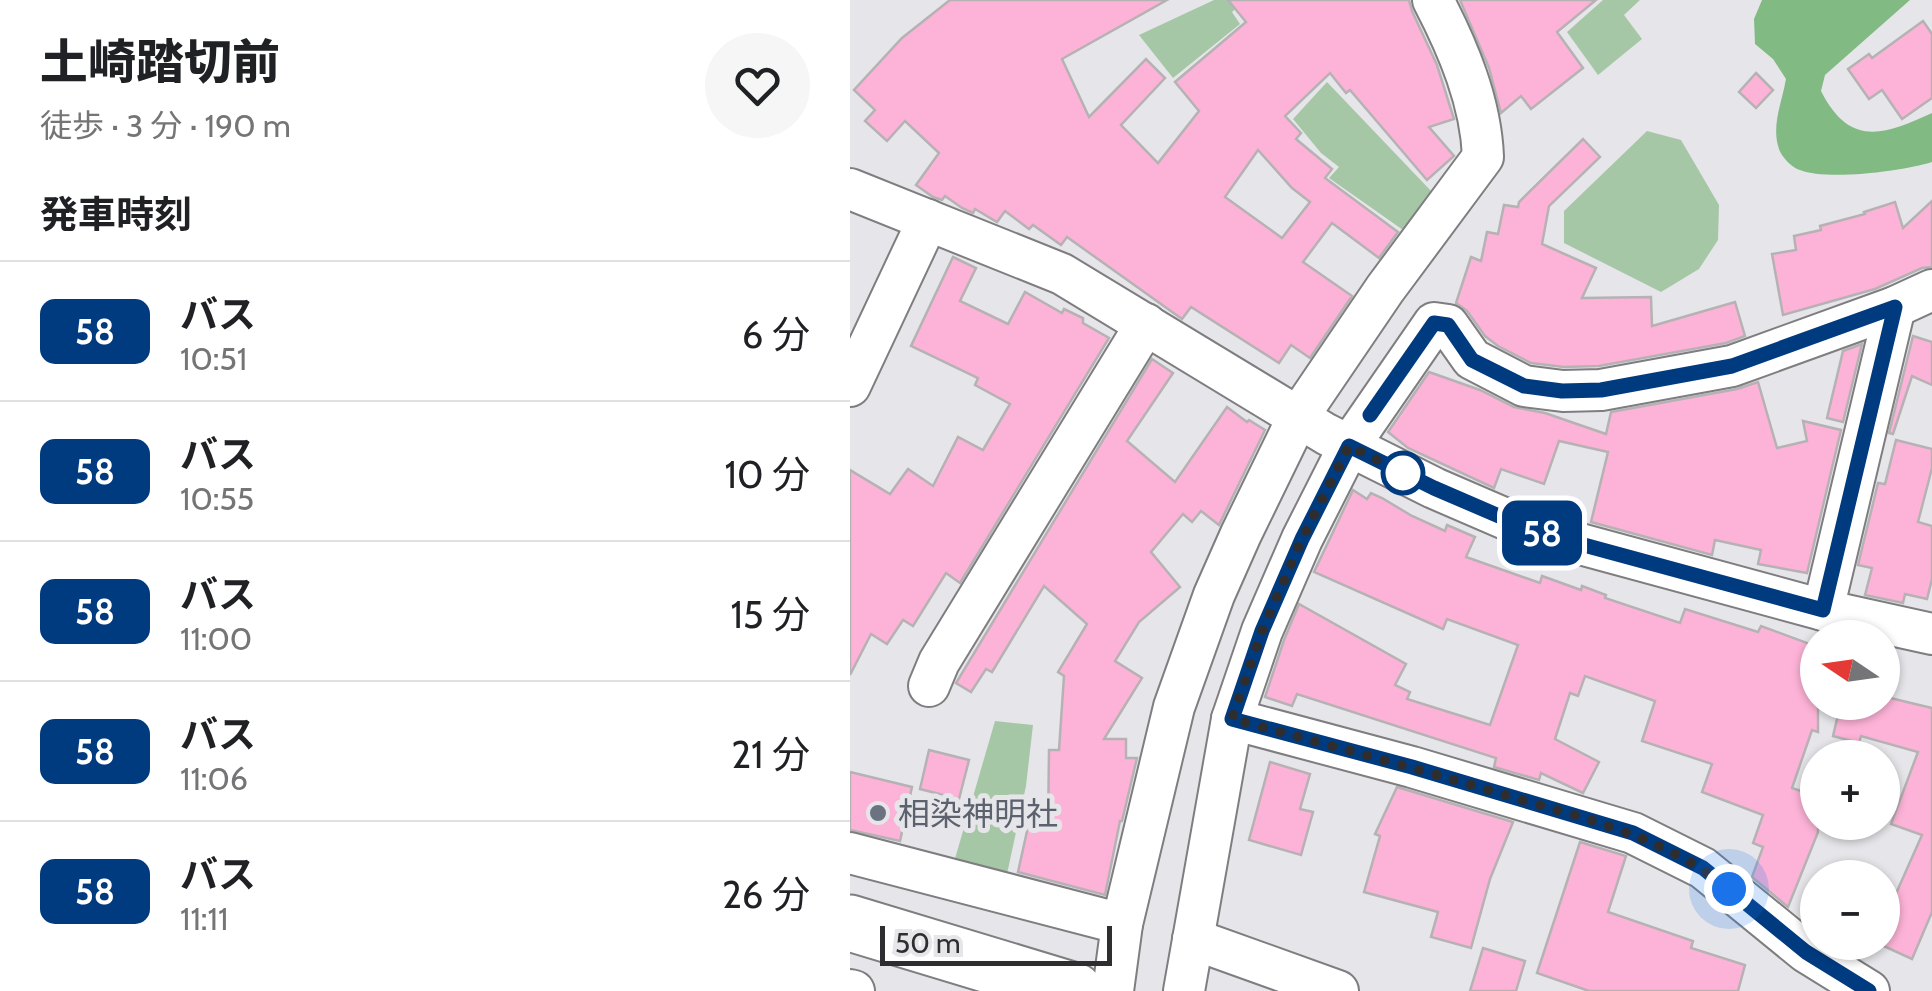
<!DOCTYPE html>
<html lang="ja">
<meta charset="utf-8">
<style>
:root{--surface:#fff;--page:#f6f6f6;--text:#202124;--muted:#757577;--line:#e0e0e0}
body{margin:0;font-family:Cabin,"Noto Sans JP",sans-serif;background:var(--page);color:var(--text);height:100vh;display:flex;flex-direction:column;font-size:38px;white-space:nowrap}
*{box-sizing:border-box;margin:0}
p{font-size:32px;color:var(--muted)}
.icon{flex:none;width:55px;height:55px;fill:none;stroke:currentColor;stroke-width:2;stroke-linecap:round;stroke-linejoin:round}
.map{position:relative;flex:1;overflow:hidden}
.details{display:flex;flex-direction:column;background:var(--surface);width:850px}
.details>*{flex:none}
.badge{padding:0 20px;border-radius:15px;font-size:35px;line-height:65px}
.needle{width:65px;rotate:283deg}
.controls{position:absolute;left:950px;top:620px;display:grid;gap:20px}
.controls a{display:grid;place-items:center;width:100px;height:100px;border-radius:50%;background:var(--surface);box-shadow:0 2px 8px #0004;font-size:50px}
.scale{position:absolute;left:30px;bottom:25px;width:232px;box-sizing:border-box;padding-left:10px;border:5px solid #2e2e30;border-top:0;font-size:28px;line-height:35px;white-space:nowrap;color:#2e2e30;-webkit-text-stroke:8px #e6e6ea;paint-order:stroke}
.you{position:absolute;width:50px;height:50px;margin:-25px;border:8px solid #fff;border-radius:50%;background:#1a73e8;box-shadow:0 0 0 15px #1a73e833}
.map>.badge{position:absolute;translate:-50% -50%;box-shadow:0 0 0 5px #fff}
h2{padding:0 40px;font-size:38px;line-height:90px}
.round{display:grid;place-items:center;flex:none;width:105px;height:105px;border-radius:52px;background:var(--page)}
.head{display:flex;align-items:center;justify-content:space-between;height:170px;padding:0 40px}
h1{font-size:48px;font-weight:800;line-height:75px}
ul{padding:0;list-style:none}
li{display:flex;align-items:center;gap:30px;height:140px;padding:0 40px;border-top:2px solid var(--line)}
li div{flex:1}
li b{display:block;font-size:38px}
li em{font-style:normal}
li .badge{min-width:110px;font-weight:700;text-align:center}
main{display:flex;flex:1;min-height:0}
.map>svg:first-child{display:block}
.green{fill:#a6c7a6}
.forest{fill:#82ba84}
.building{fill:#fdb3d7;stroke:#b6b2b4;stroke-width:2.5;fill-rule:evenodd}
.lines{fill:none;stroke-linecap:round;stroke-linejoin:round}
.minor-casing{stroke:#7e7e81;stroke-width:44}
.highway-casing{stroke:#7e7e81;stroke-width:59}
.minor{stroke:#fff;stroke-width:40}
.highway{stroke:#fff;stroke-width:55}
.line-casing{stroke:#fff;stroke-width:22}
.line{stroke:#003b80;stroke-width:15}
.walk{stroke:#2e2e30;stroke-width:10;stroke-dasharray:0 18}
.stop-dot{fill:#fff;stroke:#003b80;stroke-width:5}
.worship-dot{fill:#6b7280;stroke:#e6e6ea;stroke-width:4}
.labels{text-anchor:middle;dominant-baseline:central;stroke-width:10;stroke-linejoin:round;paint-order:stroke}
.worship-label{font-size:32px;fill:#5b616d;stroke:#e6e6ea;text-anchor:start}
</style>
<main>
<section class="details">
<div class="head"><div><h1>土崎踏切前</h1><p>徒歩 · 3 分 · 190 m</p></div><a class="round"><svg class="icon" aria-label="heart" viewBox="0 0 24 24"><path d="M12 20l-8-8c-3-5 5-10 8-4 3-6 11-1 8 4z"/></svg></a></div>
<h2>発車時刻</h2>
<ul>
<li><span class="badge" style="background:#003b80;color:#fff">58</span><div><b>バス</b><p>10:51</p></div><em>6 分</em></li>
<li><span class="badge" style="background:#003b80;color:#fff">58</span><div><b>バス</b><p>10:55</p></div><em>10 分</em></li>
<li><span class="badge" style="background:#003b80;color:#fff">58</span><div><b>バス</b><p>11:00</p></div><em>15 分</em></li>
<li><span class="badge" style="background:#003b80;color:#fff">58</span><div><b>バス</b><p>11:06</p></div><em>21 分</em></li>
<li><span class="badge" style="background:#003b80;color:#fff">58</span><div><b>バス</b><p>11:11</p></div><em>26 分</em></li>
</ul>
</section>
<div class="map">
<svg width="1082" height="991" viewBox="0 0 1082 991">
<rect width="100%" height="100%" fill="#e6e6ea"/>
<!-- green -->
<g class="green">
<polygon points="364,0 395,0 382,12 390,24 323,78 289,35"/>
<polygon points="753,0 790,0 774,15 792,39 748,75 717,32"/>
<polygon points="477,82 582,192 553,230 479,178 489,167 471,153 443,119"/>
<polygon points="797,131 831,140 869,205 868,240 849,269 811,292 714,243 714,211"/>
<polygon points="145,721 183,725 176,786 157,874 104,862"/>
</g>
<!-- forest -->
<path class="forest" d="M912,0H1060L975,75L971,91C1000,148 1034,135 1082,113V162C1054,171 977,181 950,170C942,168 931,156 929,149C921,126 932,102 936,79L923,59L905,44L904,19Z"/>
<!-- building -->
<g class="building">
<path d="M100,0H317L212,59L239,117L296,59L315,78L271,125L308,163L349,111L325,82L396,22L378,0H559L562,11L587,65L604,119L579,127L604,156L577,180L500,90L496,93L480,73L435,116L451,133L446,139L482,169L475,178L548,232L529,258L482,223L453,262L502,296L460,358L441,345L429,363L341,307L332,319L217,237L211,245L183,225L179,229L155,211L147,222L125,209L123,213L112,208L95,196L92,200L83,197L66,185L89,153L55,121L37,141L15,121L25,110L4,90L52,38ZM408,150L442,188L460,202L432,238L375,197Z"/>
<polygon points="610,0 746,0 707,32 733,68 681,109 671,96 651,113 639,68"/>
<polygon points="1073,21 1082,34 1082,98 1052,119 1032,90 1019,99 998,69 1019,54 1022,58"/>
<polygon points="906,73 923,90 906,108 889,92"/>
<polygon points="733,139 750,157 699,206 692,244 746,268 732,298 801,297 802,326 885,302 895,336 876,343 749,366 714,367 681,363 648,346 635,336 617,311 606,303 621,257 631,261 637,232 648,234 654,205 668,207 669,202"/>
<polygon points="1082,201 1082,267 1072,268 1025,289 933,315 922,254 946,250 944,236 971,230 970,226 1015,214 1014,212 1045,202 1053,228"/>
<polygon points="103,257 126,268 110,301 158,324 175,292 212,313 214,309 233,318 233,323 259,338 110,583 96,573 63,626 53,620 37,644 21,634 0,675 0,470 40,494 58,469 83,486 108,437 133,450 160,404 125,385 128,378 61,346"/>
<polygon points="1063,336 1082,342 1082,385 1062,376 1043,434 1039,433"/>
<polygon points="1012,344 993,422 977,418 993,351"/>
<polygon points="302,359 323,373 277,441 325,482 377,407 397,422 399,420 415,430 369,525 351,511 342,522 333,514 301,552 330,587 289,622 265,661 292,678 254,739 276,739 276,758 287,758 272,821 270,821 255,895 168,872 179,822 198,827 199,750 209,750 214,676 208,672 237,624 194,586 142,672 136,669 121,692 106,683"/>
<polygon points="579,372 630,390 664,407 695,413 756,434 761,412 887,389 908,382 927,448 957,441 953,421 991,430 957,573 908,564 911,550 865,540 862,555 741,522 758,452 709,441 694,484 651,469 644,488 558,448 538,432"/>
<polygon points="1046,440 1082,449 1082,468 1068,522 1082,526 1082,579 1077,599 1055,594 1053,603 1015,595 1022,568 1008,565 1028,483 1035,484"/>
<polygon points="503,490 517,499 521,493 532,498 562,516 595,531 597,525 625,537 616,557 690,583 692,576 731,590 732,586 756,595 755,598 830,623 835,609 908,632 911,626 968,647 968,732 962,730 942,788 968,797 968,832 938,907 902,877 913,847 903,843 913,815 852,792 862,764 792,741 805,701 735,676 728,696 720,693 705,739 749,762 733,793 691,773 689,780 644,767 646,758 447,694 442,706 415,697 434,640 449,604 556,664 545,685 560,692 557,699 640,725 668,645 597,619 593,629 464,572"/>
<polygon points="1032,696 1082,708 1082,912 1062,959 1025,942 1032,942 1032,925 1072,835 1041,824 1068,752 1011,736 1009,743 983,736 991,702 1032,702"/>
<polygon points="79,750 119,760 109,799 70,789"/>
<polygon points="420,762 460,774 450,809 463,812 451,855 399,840"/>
<polygon points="0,772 62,787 50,841 0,830"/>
<polygon points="547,787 663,822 640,879 621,948 581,937 588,912 514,892 530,836 525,834"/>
<polygon points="730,842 776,856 758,912 843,941 841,948 895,965 888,991 739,991 687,973"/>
<polygon points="633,948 675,961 666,991 620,991"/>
</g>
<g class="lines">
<!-- minor casing -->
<g class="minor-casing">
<g id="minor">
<polyline points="0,189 212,274 476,434 584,488 686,532 973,610 1082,634"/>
<polyline points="0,386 78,220"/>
<polyline points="973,610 1045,307"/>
<polyline points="79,686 89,662 296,324"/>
<polyline points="382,719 562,767 783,833 853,868 956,952 1019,991"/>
<polyline points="0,853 272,924"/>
<polyline points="343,939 488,991"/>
<polyline points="0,990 4,991"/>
<path d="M263,991L272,924L324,707L364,595L391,534L448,417L535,289L633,157C631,102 608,48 583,0"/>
<polyline points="334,991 382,719 412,631 452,539 499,446 584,323 598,325 622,359 674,386 713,391 751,390 882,366 1045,307 1082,290"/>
</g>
</g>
<!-- highway casing -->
<g class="highway-casing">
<polyline id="highway" points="0,923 225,991"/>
</g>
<!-- minor -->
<use href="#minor" class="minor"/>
<!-- highway -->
<use href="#highway" class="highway"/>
</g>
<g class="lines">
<!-- line casing -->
<g class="line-casing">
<polyline id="line" points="520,415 584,323 598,325 622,360 674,386 712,391 751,390 882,366 1045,307 973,610 686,532 584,488 499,446 452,539 412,631 382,719 562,767 783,833 853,868 956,952 1019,991"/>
</g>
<!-- line -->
<use href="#line" class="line"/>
<!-- walk -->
<path class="walk" d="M553,473L556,474L499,446L452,539L412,631L382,719C476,744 569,769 662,797C740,820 814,837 879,889"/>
</g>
<!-- markers -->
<circle class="stop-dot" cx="553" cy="473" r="20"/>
<circle class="worship-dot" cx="28" cy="813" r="10"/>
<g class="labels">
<!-- worship labels -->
<g class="worship-label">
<text x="48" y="813">相染神明社</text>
</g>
</g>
</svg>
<div class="controls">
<a><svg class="needle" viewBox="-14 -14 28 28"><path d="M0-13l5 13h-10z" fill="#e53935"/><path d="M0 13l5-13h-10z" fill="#757577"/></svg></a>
<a>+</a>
<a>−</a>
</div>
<div class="scale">50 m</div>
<div class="you" style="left:879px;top:889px"></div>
<b class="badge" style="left:692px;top:533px;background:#003b80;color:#fff">58</b>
</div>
</main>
